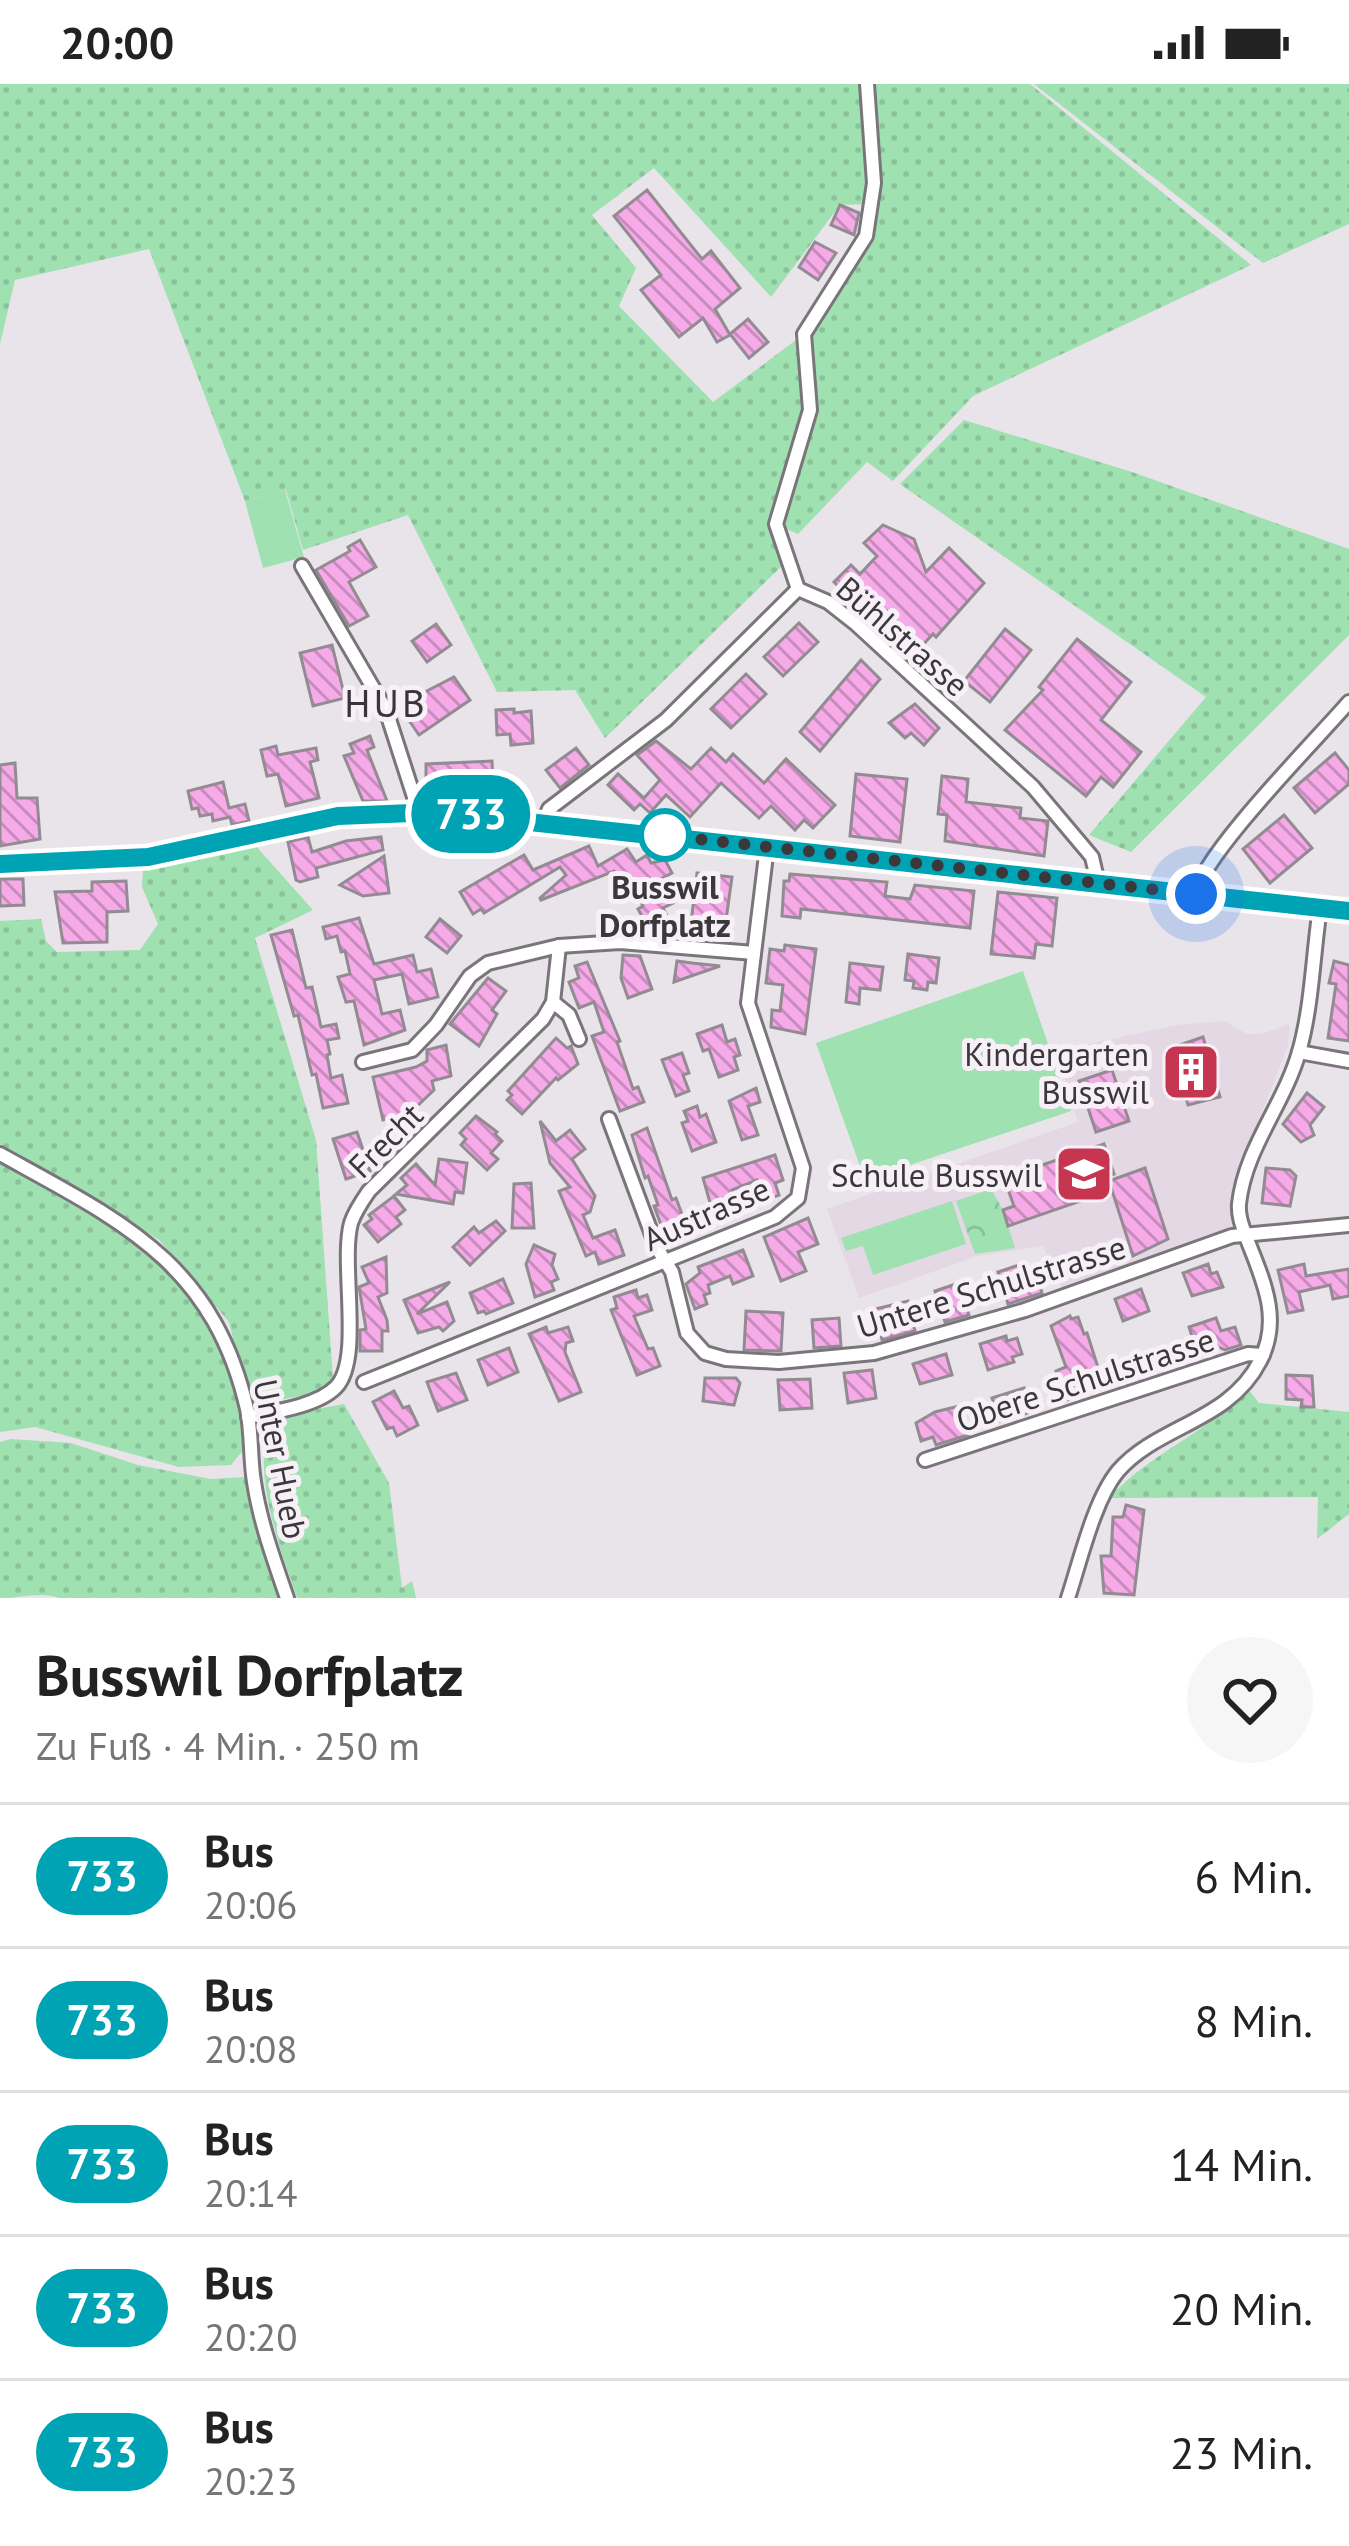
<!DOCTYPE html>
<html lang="de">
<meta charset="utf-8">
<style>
:root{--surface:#fff;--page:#f6f6f6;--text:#222;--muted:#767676;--line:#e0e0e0}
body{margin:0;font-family:"PT Sans",sans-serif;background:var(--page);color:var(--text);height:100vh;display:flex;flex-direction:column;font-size:45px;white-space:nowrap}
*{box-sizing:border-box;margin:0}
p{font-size:39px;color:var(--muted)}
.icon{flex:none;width:66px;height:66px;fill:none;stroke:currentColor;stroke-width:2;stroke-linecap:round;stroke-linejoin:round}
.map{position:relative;height:1514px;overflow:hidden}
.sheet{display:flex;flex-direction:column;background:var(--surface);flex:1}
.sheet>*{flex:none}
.badge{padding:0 24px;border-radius:39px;font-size:42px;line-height:78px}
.you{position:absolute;width:60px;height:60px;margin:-30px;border:9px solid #fff;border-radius:50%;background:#1a73e8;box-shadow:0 0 0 18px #1a73e833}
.map>.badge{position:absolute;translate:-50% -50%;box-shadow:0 0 0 6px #fff}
.round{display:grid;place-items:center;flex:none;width:126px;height:126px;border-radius:63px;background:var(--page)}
.summary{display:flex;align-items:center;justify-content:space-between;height:204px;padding:0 36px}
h1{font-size:57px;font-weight:800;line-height:90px}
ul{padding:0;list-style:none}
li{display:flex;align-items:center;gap:36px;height:144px;padding:0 36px;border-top:3px solid var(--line)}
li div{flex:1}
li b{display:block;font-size:45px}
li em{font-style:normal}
li .badge{min-width:132px;font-weight:700;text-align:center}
.status{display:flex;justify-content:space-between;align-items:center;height:84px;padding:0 60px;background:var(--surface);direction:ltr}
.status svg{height:33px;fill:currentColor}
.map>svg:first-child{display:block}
.built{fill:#e4d8e5}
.grass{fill:url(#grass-dots);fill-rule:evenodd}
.park{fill:url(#park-crowns)}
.pitch{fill:#9fe1b1}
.building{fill:url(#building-back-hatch);stroke:#928b91;stroke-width:3}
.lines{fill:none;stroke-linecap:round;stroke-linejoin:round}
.street-casing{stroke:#7a747b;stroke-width:18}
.secondary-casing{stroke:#7a747b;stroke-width:24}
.street{stroke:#fff;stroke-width:12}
.secondary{stroke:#f2e6c3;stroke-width:18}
.line-casing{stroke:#fff;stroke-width:27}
.line{stroke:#00a3b4;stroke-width:18}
.walk{stroke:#3b383b;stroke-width:12;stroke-dasharray:0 21.6}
.stop-dot{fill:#fff;stroke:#00a3b4;stroke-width:6}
.labels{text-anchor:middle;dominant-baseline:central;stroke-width:10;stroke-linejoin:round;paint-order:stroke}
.street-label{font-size:33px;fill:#3b383b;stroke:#f7f0f7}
.stop-label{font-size:33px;font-weight:bold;fill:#3b383b;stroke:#f7f0f7}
.poi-label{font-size:33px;fill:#3b383b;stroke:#f7f0f7;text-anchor:end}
.quarter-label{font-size:39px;letter-spacing:3px;fill:#3a353a;stroke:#f7f0f7}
</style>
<div class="status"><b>20:00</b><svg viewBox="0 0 49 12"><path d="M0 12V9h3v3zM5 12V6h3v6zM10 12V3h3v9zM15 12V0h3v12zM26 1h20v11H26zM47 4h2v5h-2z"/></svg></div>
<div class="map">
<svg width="1349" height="1514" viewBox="0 0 1349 1514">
<defs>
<pattern id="grass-dots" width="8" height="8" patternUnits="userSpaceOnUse" patternTransform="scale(3)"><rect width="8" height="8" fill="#9fe1b1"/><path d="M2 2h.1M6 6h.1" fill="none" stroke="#8ac299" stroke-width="1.8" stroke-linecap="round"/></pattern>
<pattern id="park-crowns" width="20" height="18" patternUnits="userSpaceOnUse" patternTransform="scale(3)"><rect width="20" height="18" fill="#9fe1b1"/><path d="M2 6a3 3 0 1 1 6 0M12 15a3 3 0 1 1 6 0" fill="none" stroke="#8ac299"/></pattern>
<pattern id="building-back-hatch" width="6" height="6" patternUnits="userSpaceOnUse" patternTransform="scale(3)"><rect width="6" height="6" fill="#f6aae8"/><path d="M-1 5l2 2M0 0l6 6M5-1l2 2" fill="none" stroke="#c88bbd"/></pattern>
</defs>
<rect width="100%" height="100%" fill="#e9e3ea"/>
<!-- built -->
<polygon class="built" points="1225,937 1247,950 1262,950 1289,940 1290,946 1287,964 1249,1061 1232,1120 1231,1141 1222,1151 1064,1209 1043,1162 977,1172 859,1214 827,1125 1078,1038 1056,967 1177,941"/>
<!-- grass -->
<g class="grass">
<path d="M0,0H1030L1251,181L973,312L893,397L867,378L798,450L777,441L787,477L605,654L575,606L497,608L408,431L303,466L286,406L245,417L149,165L15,196L0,260ZM654,84L771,213L840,121L870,120L836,199L804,250L713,318L619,222L636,184L592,131Z"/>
<polygon points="1034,0 1349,0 1349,140 1263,179"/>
<polygon points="964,336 1132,388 1349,465 1349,551 1131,768 1089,751 1206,613 900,400"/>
<polygon points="254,760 313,826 255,854 316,1056 333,1295 318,1309 249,1321 229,1238 159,1156 0,1060 0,837 41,835 46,857 57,868 140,866 158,840 142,803 143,786"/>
<polygon points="0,1076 155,1170 193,1211 239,1310 244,1365 231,1381 179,1383 35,1343 0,1348"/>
<path d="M1248,1305L1259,1319L1349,1328V1430L1317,1455L1318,1413L1109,1414C1149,1370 1207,1349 1248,1305Z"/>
<path d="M344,1320L389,1399L402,1504L412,1497L416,1514H297C281,1467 246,1378 275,1333Z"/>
<path d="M11,1355L71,1359L138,1381L211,1395L245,1393L280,1514H60C41,1507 21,1514 0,1514V1358Z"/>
</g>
<!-- park -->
<polygon class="park" points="991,1105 1003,1126 1015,1164 975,1170 956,1117"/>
<!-- pitch -->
<g class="pitch">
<polygon points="285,406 304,473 263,484 245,417"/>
<polygon points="1023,887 1071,1027 865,1096 816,959"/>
<polygon points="952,1117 966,1160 873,1191 863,1162 846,1167 841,1154"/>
</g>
<!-- building -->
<g class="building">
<polygon points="647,106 702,175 711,167 740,204 715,225 730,251 717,258 703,234 679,253 641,206 661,191 614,132"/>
<polygon points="840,121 859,129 854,151 831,141"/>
<polygon points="815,158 836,169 818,196 799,183"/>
<polygon points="748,235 768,258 749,274 730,250"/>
<polygon points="883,441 914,455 926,488 949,464 984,499 936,553 933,550 917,567 881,532 875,539 834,498 851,481 860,490 877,472 864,459"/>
<polygon points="360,456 376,483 349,498 368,532 349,542 316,486 350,467 348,463"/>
<polygon points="799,539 818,558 783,592 764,573"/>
<polygon points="436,540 451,561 427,578 412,557"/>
<polygon points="1005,545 1031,566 990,618 964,597"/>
<polygon points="1077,555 1131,598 1101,636 1141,668 1113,703 1101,693 1086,712 1005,646 1043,606 1039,603"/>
<polygon points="332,561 345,614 313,622 300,569"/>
<polygon points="861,576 880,595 820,667 800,648"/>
<polygon points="746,590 766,610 731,644 711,625"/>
<polygon points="454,593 470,616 419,651 404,629 424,615 421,610"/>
<polygon points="915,620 939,644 924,661 911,649 905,654 889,639"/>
<polygon points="514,625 514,629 531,627 533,659 511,661 510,650 497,651 496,626"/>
<polygon points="370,652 374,663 367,666 387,717 363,717 344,672 354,669 350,660"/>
<polygon points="656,657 691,685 711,664 726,678 733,670 764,699 786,675 835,721 813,744 804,736 795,746 771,722 759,734 721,699 690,733 666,711 650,729 640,720 634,726 608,701 618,690 644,714 660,696 637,671"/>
<polygon points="276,662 278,671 316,664 318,676 310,678 319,714 286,722 278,690 267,692 261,666"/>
<polygon points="576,664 589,681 560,704 546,686"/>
<polygon points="1335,669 1349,686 1349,700 1315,729 1294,704"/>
<polygon points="492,677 493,706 451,707 451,695 426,695 426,680"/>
<polygon points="15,679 17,714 37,714 40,755 0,762 0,681"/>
<polygon points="856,690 907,695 900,758 850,752"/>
<polygon points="942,692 968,695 966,718 1021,724 1020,734 1048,737 1044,772 945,757 947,731 938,730"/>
<polygon points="223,698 229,724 245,720 249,737 232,741 230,733 213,737 212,730 200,732 198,724 192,725 188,707"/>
<polygon points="1284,731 1312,764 1270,799 1243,765"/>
<polygon points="308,753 312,768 346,757 381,753 383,766 316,784 318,793 300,798 296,796 288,758"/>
<polygon points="589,762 598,782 627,765 636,778 647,771 651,779 665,776 672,789 646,803 666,806 673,819 663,824 666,830 645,838 638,825 643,822 630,798 623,802 614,787 541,816 540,814 566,791 560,783 484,829 481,825 473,830 460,808 524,771 533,786"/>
<polygon points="384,772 389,809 363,812 340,801"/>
<polygon points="697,789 732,793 725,843 691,839"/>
<polygon points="790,790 887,798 885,812 910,815 915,801 974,807 970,844 801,825 800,834 782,832 784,797 789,797"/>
<polygon points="0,795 23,795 24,821 0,822"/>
<polygon points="126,797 128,827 107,828 107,858 63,859 55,808 92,807 92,798"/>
<polygon points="998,808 1057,814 1052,862 1036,860 1034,874 991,870"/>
<polygon points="359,834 374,880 413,871 417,888 431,885 438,913 409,920 402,890 374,896 382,930 400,926 405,946 364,961 354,917 346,918 338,893 350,890 345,867 341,868 337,852 326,855 323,843"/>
<polygon points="440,835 461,852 447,869 426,853"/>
<polygon points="292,846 306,904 312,903 321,943 336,940 339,954 327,956 330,970 327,971 331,994 342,991 348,1019 323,1024 316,990 312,991 298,931 294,932 271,851"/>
<polygon points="785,861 816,865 805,950 771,943 772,926 780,927 783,901 766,899 770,865 784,867"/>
<polygon points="908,870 939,874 936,899 928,898 927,906 913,904 914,897 905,896"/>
<polygon points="623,871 640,872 652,905 628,914 621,894"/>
<polygon points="677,877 692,879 720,882 674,898"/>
<polygon points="1334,877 1349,881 1349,957 1328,954 1336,900 1329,899"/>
<polygon points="587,878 620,957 617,958 633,1005 638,1003 644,1018 620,1027 592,952 604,948 594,918 579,924 569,898 579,894 575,882"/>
<polygon points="850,879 883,883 880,906 860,904 859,920 846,918"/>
<polygon points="488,894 506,907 492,926 497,930 479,962 450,940"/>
<polygon points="722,941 727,958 735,955 740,971 734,973 738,986 719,993 709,965 703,967 697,950"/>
<polygon points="1203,953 1220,1013 1188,1021 1171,964"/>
<polygon points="556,954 567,964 571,962 578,980 558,996 556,994 522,1030 507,1016 512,1011 508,1007"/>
<polygon points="446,961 451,992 432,997 434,1006 410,1029 383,1036 373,993 416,983 427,977 427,966"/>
<polygon points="682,969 689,989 683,991 689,1007 676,1012 662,976"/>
<polygon points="1112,986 1129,1037 1096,1048 1079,997"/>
<polygon points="756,1004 760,1018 748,1022 758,1051 742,1056 729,1017"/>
<polygon points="1307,1009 1324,1023 1310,1041 1314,1051 1301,1058 1283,1040"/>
<polygon points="697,1022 700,1033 706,1030 716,1058 692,1067 682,1039 688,1037 684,1027"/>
<polygon points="476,1032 497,1048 495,1050 502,1057 491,1069 498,1075 487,1086 461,1061 466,1055 460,1049"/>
<polygon points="540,1037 556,1057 570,1046 585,1065 572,1075 595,1112 590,1128 583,1131 593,1154 615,1146 624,1171 599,1180 595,1168 586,1172 559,1107 570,1103 550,1079"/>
<polygon points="647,1044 672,1116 676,1114 686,1141 664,1149 654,1122 658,1121 648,1092 645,1094 632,1051"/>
<polygon points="357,1048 370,1087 346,1095 333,1055"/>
<polygon points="1104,1060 1114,1090 1084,1100 1089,1114 1008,1142 1003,1126 1014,1122 1004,1094"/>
<polygon points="775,1071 783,1096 775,1099 779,1111 765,1116 757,1096 732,1106 734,1120 727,1122 730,1131 715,1136 703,1094"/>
<polygon points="439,1075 467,1079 463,1109 455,1108 453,1120 396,1110 407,1101 401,1094 416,1080 435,1101"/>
<polygon points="1145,1084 1168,1155 1133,1172 1109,1097"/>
<polygon points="1266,1084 1290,1086 1296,1092 1290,1122 1262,1119"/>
<polygon points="531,1099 534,1144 512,1144 514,1100"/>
<polygon points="394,1112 405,1126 396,1133 401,1140 378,1158 364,1141 372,1135 369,1131"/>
<polygon points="808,1134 818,1160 798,1168 806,1187 781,1197 764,1153"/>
<polygon points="496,1137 505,1147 470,1181 453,1163 474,1143 479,1149"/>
<polygon points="534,1161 555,1170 552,1181 558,1195 551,1198 554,1206 535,1213 526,1180"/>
<polygon points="743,1166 753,1192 733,1200 730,1192 708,1201 710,1209 704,1211 707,1220 695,1225 686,1200 700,1189 698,1183"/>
<polygon points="386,1173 387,1209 378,1213 387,1236 388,1247 382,1247 382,1267 360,1267 360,1246 366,1245 359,1203 369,1199 362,1183"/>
<polygon points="1208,1180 1211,1190 1217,1188 1223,1203 1192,1212 1183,1189"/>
<polygon points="1304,1180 1306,1192 1349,1185 1349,1212 1333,1215 1330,1201 1299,1208 1303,1226 1288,1229 1278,1186"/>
<polygon points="1019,1181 1026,1202 1039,1198 1042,1209 1008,1220 998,1188"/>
<polygon points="503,1195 513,1219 486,1230 484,1227 478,1229 470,1209"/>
<polygon points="450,1198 417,1230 447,1218 454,1237 443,1247 439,1243 418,1249 404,1216"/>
<polygon points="959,1199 969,1231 945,1238 935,1207"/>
<polygon points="1141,1205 1149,1227 1123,1237 1115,1215"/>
<polygon points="636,1206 638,1214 647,1211 652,1226 634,1232 648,1265 653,1264 660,1282 637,1291 611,1226 617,1224 614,1213"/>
<polygon points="908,1217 915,1247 882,1256 875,1225"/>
<polygon points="746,1227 783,1229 781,1267 744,1266"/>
<polygon points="1070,1232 1071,1235 1078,1233 1084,1250 1087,1249 1103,1299 1088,1304 1089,1309 1060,1318 1056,1287 1066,1283 1051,1242"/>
<polygon points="839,1234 841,1262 814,1264 812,1236"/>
<polygon points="1216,1234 1221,1247 1235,1243 1241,1261 1225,1266 1207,1258 1195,1262 1189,1243"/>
<polygon points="546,1243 548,1249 568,1243 573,1257 566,1259 565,1268 581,1308 559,1317 529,1250"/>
<polygon points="1006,1252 1007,1257 1017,1254 1022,1270 1012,1273 1014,1278 988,1286 980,1260"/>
<polygon points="509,1264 518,1288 488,1301 478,1276"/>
<polygon points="946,1270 952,1291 920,1300 913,1280"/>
<polygon points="872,1286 876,1314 848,1319 844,1289"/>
<polygon points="456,1289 467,1316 438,1327 427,1298"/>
<polygon points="1286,1291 1312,1292 1314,1323 1301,1323 1302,1316 1286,1315"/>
<polygon points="705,1294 736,1294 740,1299 734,1321 703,1317"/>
<polygon points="810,1295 812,1324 780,1326 778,1296"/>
<polygon points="1024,1304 1031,1328 1000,1337 992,1314"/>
<polygon points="394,1307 403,1324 409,1322 418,1341 397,1352 393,1343 387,1345 373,1318"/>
<polygon points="959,1322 968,1351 936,1361 933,1353 921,1357 916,1339 935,1328"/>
<polygon points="1126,1421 1144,1426 1134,1511 1104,1509 1101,1472 1111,1472 1113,1433 1123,1433"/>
</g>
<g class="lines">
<!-- street casing -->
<g class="street-casing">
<g id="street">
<polyline points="302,482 386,626 415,716 415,727"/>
<polyline points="798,505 776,440 810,326 804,250 866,152 874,99 867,0"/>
<polyline points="544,738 549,725 666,636 798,505 828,518 856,540 1033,703 1092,773 1098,799"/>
<path d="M1196,810C1200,773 1319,653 1349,618"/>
<polyline points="553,918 569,931 579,955"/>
<polyline points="1299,968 1349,977"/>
<polyline points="363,978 412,966 436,941 470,892 488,879 559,862 620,858 754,869"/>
<polyline points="609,1035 657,1164 672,1188 687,1249 705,1269 726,1275 779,1278 874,1269 1025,1226 1232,1152 1349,1141"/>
<path d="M0,1070C121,1137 213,1178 247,1325C252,1349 250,1374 254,1398C260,1438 274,1476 287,1514"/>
<polyline points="364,1298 775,1133 798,1114 803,1084 748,919 767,763"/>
<path d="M248,1333C273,1328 318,1322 336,1303C363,1275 340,1180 351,1139C355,1127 362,1117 369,1107L543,935L553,918L559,862"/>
<polyline points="925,1376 1248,1270 1263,1271"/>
<path d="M1068,1514C1080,1478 1094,1416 1118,1387C1158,1341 1229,1338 1260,1277C1282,1235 1263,1196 1247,1155C1243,1144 1238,1133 1239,1120C1245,1064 1284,1021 1299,968C1312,923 1313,870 1320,824"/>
</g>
</g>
<!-- secondary casing -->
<g class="secondary-casing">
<polyline id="secondary" points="0,780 148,773 338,732 437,728 1349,827"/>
</g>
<!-- street -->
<use href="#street" class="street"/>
<!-- secondary -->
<use href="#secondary" class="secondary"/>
</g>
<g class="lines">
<!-- line casing -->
<g class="line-casing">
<polyline id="line" points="0,780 148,773 338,732 437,728 1349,827"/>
</g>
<!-- line -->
<use href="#line" class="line"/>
<!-- walk -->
<polyline class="walk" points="665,751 651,750 1196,810"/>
</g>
<!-- icons -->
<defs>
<g id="building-square" transform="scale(3)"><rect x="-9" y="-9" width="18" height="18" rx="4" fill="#c73651" stroke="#f7f0f7"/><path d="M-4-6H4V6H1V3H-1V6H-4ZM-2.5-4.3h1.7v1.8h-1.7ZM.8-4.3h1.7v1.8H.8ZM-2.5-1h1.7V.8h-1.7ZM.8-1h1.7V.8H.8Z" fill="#fff"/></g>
<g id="school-square" transform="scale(3)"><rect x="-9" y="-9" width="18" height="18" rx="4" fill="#c73651" stroke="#f7f0f7"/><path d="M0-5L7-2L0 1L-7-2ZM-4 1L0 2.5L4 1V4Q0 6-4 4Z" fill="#fff"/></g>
</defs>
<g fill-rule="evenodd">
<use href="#building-square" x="1191" y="988"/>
<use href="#school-square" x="1084" y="1090"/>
</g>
<!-- markers -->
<circle class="stop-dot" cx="665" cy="751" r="24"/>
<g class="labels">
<!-- street labels -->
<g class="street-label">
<text transform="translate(903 552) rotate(41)">Bühlstrasse</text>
<text transform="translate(385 1056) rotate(-45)">Frecht</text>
<text transform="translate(706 1129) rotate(-24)">Austrasse</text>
<text transform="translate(991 1202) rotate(-17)">Untere Schulstrasse</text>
<text transform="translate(1085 1295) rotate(-18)">Obere Schulstrasse</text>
<text transform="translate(281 1375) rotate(79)">Unter Hueb</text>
</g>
<!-- stop labels -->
<g class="stop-label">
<text x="665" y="802">Busswil<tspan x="665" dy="38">Dorfplatz</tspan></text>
</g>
<!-- poi labels -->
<g class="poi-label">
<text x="1149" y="969">Kindergarten<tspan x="1149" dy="38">Busswil</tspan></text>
<text x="1042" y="1090">Schule Busswil</text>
</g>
<!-- quarter labels -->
<g class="quarter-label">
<text x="386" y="618">HUB</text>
</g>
</g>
</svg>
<div class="you" style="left:1196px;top:810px"></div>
<b class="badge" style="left:471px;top:730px;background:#00a3b4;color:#fff">733</b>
</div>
<section class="sheet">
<div class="summary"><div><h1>Busswil Dorfplatz</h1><p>Zu Fuß · 4 Min. · 250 m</p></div><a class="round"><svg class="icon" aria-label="heart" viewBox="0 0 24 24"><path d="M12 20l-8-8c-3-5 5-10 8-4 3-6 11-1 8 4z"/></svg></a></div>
<ul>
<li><span class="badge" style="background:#00a3b4;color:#fff">733</span><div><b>Bus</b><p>20:06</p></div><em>6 Min.</em></li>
<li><span class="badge" style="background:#00a3b4;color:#fff">733</span><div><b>Bus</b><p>20:08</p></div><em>8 Min.</em></li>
<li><span class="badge" style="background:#00a3b4;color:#fff">733</span><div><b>Bus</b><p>20:14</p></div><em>14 Min.</em></li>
<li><span class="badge" style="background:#00a3b4;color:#fff">733</span><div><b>Bus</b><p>20:20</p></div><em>20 Min.</em></li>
<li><span class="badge" style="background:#00a3b4;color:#fff">733</span><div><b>Bus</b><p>20:23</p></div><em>23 Min.</em></li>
</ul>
</section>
